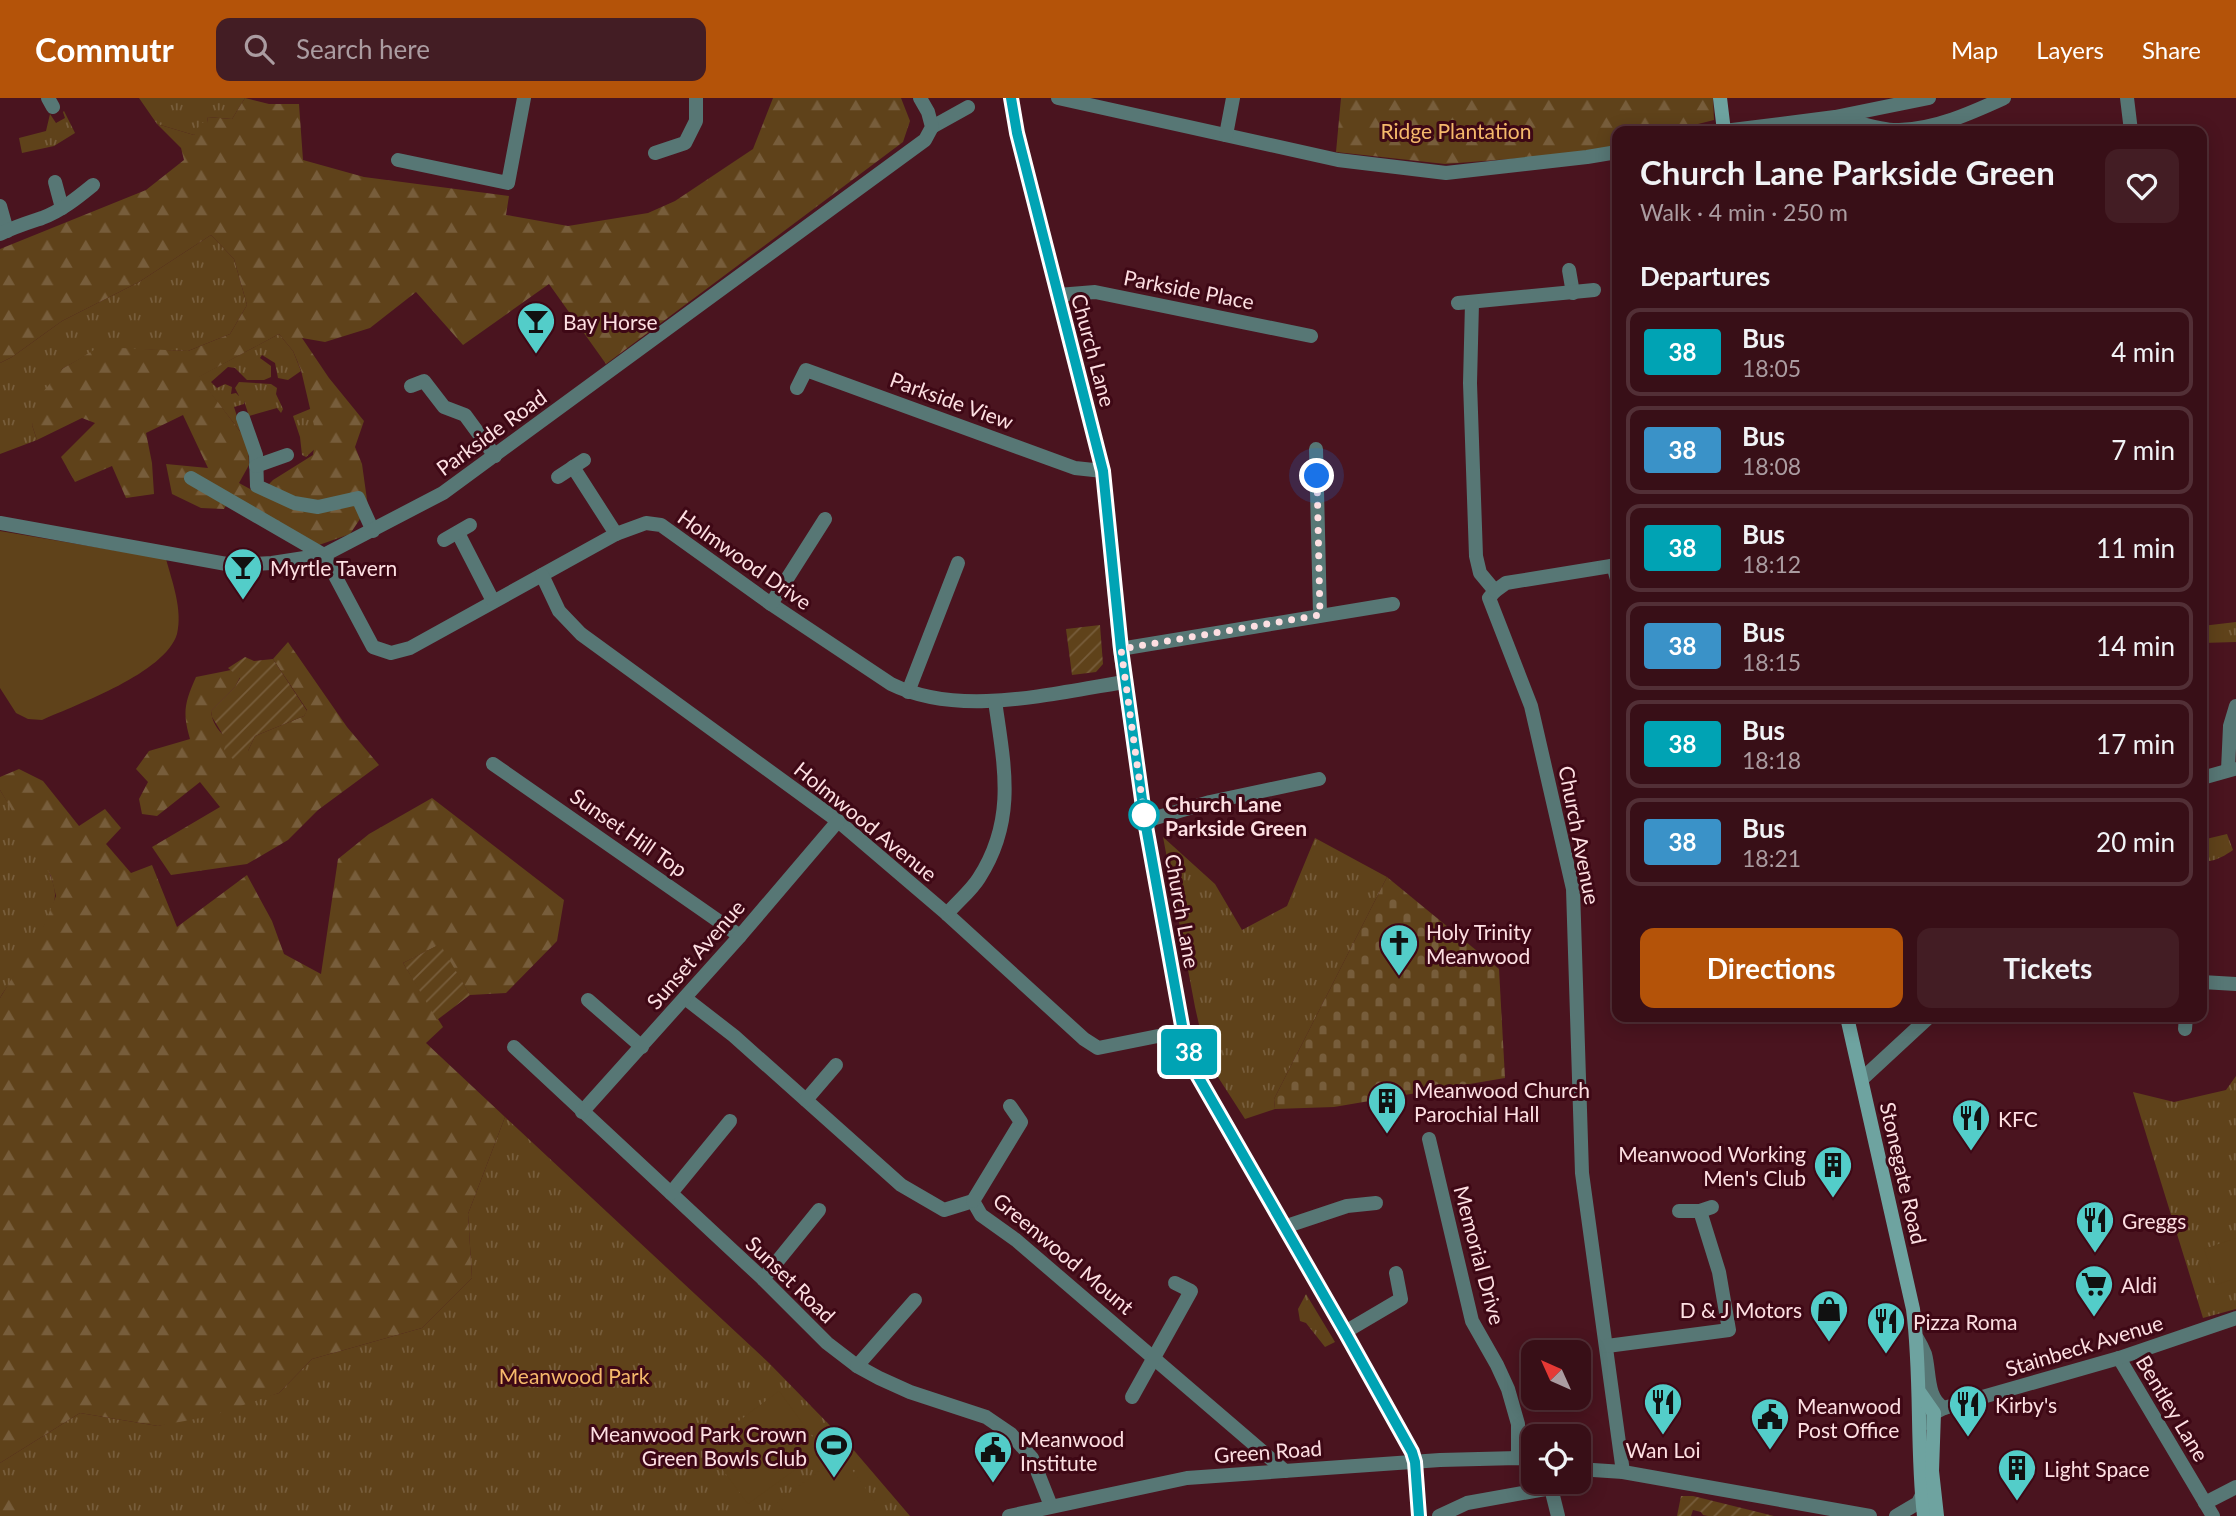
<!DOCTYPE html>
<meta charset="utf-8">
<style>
:root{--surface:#380f17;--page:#431d24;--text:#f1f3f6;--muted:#ab9ca1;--line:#522f36;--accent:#b45309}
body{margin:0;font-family:Lato,sans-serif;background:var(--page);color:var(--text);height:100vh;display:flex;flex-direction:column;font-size:26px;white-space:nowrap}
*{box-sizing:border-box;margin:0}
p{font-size:23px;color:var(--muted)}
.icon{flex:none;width:38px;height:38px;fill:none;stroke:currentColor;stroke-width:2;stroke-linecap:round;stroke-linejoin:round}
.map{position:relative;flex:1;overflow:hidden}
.drawer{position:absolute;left:1612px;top:28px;width:595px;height:896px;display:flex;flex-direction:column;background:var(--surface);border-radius:14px;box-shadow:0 4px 18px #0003,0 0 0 2px var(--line)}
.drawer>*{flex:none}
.badge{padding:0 14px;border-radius:5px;font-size:24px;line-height:46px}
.needle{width:46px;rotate:315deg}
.controls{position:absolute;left:1521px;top:1242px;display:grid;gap:14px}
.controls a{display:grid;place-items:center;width:70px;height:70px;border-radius:14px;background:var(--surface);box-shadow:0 4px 18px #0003,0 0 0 2px var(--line);font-size:35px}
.you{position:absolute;width:35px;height:35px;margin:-18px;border:5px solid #fff;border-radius:50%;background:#1a73e8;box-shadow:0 0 0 10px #1a73e833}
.map>.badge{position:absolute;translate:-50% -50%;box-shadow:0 0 0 4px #fff}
h2{padding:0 28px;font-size:26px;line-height:63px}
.round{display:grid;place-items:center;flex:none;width:74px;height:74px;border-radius:14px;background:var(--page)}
.head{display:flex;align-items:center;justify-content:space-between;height:119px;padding:0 28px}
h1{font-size:33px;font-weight:700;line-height:52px}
.cta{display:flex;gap:14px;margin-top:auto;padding:14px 28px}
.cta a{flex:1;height:80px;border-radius:14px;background:var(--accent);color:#fff;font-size:28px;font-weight:700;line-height:80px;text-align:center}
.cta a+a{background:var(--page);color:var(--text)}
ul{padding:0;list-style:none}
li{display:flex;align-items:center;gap:21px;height:88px;margin:0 14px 10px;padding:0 14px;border:4px solid var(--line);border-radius:14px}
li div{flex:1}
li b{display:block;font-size:26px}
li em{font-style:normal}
li .badge{min-width:77px;font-weight:700;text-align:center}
header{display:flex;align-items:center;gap:42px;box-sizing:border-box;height:98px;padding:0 35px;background:var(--accent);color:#fff}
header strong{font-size:33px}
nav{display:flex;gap:38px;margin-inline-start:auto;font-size:24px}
.search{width:490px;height:63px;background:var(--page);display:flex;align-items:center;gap:18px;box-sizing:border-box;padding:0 24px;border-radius:14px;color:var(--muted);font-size:26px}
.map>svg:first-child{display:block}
.grass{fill:url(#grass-tufts)}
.forest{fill:url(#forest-firs);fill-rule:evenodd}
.cemetery{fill:url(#cemetery-stones)}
.garden{fill:url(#garden-furrows)}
.pitch{fill:#5f421a}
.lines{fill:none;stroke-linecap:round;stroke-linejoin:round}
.minor{stroke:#577775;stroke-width:14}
.tertiary{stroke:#577775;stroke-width:14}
.secondary{stroke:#6ea3a0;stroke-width:14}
.line-casing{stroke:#fff;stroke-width:16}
.line{stroke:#00a3b4;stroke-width:10}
.walk{stroke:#fddfe2;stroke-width:7;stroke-dasharray:0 12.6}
.stop-dot{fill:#fff;stroke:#00a3b4;stroke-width:3.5}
.labels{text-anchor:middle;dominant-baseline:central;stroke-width:6;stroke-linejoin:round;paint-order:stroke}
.park-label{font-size:21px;fill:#f5b96b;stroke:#3e0815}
.street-label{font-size:21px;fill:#fddfe2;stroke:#3e0815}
.poi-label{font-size:21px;fill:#fddfe2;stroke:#3e0815;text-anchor:start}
.stop-label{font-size:21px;font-weight:bold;fill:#fddfe2;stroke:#3e0815;text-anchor:start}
</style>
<header>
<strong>Commutr</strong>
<div class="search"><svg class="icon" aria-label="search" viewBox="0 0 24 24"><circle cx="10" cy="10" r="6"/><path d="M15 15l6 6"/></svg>Search here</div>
<nav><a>Map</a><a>Layers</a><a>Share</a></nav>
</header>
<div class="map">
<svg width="2236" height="1418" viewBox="0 0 2236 1418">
<defs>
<pattern id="grass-tufts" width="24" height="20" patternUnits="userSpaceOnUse" patternTransform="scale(1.75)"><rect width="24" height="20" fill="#5f421a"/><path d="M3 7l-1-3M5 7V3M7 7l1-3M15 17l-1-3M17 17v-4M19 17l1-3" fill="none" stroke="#775d3b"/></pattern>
<pattern id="forest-firs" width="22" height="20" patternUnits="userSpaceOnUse" patternTransform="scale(1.75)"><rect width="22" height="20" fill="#5f421a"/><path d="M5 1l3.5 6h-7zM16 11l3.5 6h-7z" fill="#775d3b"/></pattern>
<pattern id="cemetery-stones" width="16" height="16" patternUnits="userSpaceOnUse" patternTransform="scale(1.75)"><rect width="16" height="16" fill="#5f421a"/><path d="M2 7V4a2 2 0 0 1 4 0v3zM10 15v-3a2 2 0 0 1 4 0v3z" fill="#775d3b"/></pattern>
<pattern id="garden-furrows" width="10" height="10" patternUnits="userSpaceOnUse" patternTransform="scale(1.75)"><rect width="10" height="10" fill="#5f421a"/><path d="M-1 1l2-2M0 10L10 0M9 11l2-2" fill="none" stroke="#775d3b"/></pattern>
</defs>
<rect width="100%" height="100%" fill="#4a141f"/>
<!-- grass -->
<g class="grass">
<polygon points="139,0 245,0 232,21 207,19 208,24 194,37 157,26"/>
<polygon points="64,13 75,35 54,48 22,55 19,40 46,33 50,16 56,25 65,20 63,14"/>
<polygon points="211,137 234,161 247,207 230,236 188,253 99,250 62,271 32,327 37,342 0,356 0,265 12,259 62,223 139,184"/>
<polygon points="279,236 293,253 301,273 288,282 278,280 275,265 262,257 260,260 271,268 271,279 264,282 247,282 235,270 228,269 211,284 217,290 225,286 232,289 231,296 236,295 239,298 235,290 239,284 271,286 277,290 276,296 283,311 281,315 277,310 249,318 244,303 244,306 234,309 243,337 198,279"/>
<polygon points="327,304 330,337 306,359 302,357 300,339 293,318"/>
<polygon points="2236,524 2236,544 2202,545 2202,528"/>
<path d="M0,692C14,716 55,771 55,796C56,818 13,879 0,900Z"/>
<path d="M2227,736L2233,752C2224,758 2212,766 2202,762V742Z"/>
<polygon points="1163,739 1215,786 1242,832 1287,808 1315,740 1387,779 1274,1001 1275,1011 1245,1021 1207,962 1195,909"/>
<polygon points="2236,978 2236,1211 2203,1220 2133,994 2174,1004 2226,992"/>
<polygon points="505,1019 769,1265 851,1349 910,1418 0,1418 0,1365 80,1315 158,1328 279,1295 312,1261 422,1230 472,1180 468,1116"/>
<polygon points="1306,1196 1335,1244 1325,1249 1306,1225 1300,1223 1298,1211"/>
</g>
<!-- forest -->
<g class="forest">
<path d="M245,0L269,6H299L303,62L364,79L509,98L506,117L568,128L648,115L675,103L753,51L773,0H901L910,23L903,44L606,266L549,186L463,247L416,194L370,230L325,244L302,240L329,280L364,323L355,349L362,366L368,409L350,436L319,447L232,397L224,411L201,410L172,396L166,366L208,370L183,317L146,335L152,365L154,396L126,400L112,368L75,384L61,359L95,325L82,320L37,342L32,327L43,294L62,271L99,249L188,253L230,236L247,207L234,161L211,137L139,184L62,223L12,259L0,265V151L146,92L184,62L181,50L157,26L194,37L201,25L208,24L207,19L232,21ZM279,236L293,253L301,272L316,336L313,357L273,382L259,396L239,385L249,367L248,344L199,279Z"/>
<polygon points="1341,0 1713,0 1714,22 1670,33 1617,33 1617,47 1586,55 1445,66 1336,54"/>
<path d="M288,544L347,629L379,667L318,712L288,742L247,766L171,777L152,749L220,709L200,684L157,718L142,716L139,701L148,684L136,671L149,653L190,641C182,614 185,604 196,579L231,572L240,579L235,589L211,613C213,634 231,644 248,653L255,638L304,618L307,612L273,561Z"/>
<polygon points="19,671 43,683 79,728 105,711 121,730 106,746 131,775 152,767 177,829 247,777 272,823 284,856 321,876 338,761 369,736 432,700 564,802 557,843 506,895 470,897 439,847 403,865 443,929 426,945 505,1019 468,1116 472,1180 422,1230 312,1261 279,1295 211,1318 158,1328 80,1315 0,1365 0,900 44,827 56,798 51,778 0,692 0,679"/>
<polygon points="0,1387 7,1388 48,1418 0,1418"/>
</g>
<!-- cemetery -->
<polygon class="cemetery" points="1387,779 1499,871 1505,980 1334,1009 1275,1011 1274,1001"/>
<!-- garden -->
<g class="garden">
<polygon points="1100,527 1103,566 1096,574 1072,577 1066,531"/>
<polygon points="245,559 254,563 273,561 307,613 304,618 255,638 248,653 233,661 224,652 226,642 212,619 211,613 235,589 240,580 228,570"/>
<polygon points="440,846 470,897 437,922 403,865"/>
<polygon points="1681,1398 1693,1398 1774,1418 1708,1418 1703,1417 1701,1414 1693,1412 1691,1418 1677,1418"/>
</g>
<!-- pitch -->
<g class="pitch">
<path d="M0,433L166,461C172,483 183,512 177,536C165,575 78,606 42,622L28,621L16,615L0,590Z"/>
<polygon points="2236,1140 2236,1180 2216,1187 2204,1151"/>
<polygon points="779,1293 822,1352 748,1406 705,1348"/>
<polygon points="841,1357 886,1418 787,1418 777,1404"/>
</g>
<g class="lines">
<!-- minor -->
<g class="minor">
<polyline points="48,0 53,9"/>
<polyline points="1011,0 1017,35 1103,373 1120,551 1145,723 1183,933 1192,968 1345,1234 1412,1354 1417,1383 1419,1418"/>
<polyline points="1058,0 1338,62 1446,75 1587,59 1617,54"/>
<polyline points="2127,0 2131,33"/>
<polyline points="932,29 968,9"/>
<polyline points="1226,37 1233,0"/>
<polyline points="655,55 685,45 696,23 696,0"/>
<polyline points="398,62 508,85 524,0"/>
<polyline points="55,84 62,110"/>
<polyline points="0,108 7,133"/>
<path d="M0,136C14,129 27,125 42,120C61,113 77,100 93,87"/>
<polyline points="1569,172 1573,195"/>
<polyline points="1058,197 1095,194 1311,238"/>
<polyline points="1458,205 1594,192"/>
<polyline points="1472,205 1470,285 1476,458 1480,475 1495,493 1489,500 1531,608 1573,791 1582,1075 1623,1374"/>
<polyline points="411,288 424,283 444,309 465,317 495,358"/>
<polyline points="797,290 806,272 1075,370 1103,373"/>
<polyline points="243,320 256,357 257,388 294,405 318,409 358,400 373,433"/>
<polyline points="1316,351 1320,517"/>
<polyline points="256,368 287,357"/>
<polyline points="573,369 616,436"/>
<polyline points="558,379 584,362"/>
<path d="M191,380L324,457L373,549L391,555L410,550L616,436L646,425L661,427L771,506L891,586C960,620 1052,595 1125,584"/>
<polyline points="0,425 232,467 272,465 324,457 443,395 925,42 932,29 928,14 920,0"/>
<polyline points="458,435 493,503"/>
<polyline points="444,442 470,427"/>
<polyline points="1613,467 1617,481"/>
<polyline points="542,477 559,513 581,536 838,723 947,816 1084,941 1098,950 1183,933"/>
<polyline points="1495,493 1506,485 1617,467"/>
<polyline points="771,506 825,421"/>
<polyline points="1120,551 1393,506"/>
<polyline points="908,594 958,465"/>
<polyline points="493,666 740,838"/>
<polyline points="2228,672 2230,628 2236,608"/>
<polyline points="2202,680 2234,671"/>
<polyline points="1145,723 1210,704 1319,681"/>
<path d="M947,816C957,804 971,793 979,780C1017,721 1004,667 995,603"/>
<polyline points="2202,884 2236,886"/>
<polyline points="685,900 734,938 901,1087 944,1112 973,1103 981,1117 1016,1142 1285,1373"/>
<polyline points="588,902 642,949"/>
<polyline points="2185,931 2186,919"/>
<polyline points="514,949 763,1181 827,1245 857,1268 879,1280 910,1294 986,1319 1011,1336 1032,1360 1051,1408"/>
<polyline points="1862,981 1929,919"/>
<polyline points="806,1002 836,967"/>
<polyline points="582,1014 740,838 838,723"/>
<polyline points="1429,1041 1472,1223 1497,1267 1508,1291 1518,1326 1518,1360"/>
<polyline points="671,1095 730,1023"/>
<polyline points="973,1103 1021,1024 1010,1008"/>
<polyline points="1679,1113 1700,1113 1712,1109"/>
<polyline points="1284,1129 1347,1108 1376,1105"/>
<polyline points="763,1181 819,1112"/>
<polyline points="1345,1234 1401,1201 1396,1175"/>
<polyline points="1607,1248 1729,1232 1719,1174 1700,1113"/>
<polyline points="2119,1260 2213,1418"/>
<polyline points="857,1268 915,1202"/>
<polyline points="1132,1299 1191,1193 1175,1185"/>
<polyline points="1578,1371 1623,1374 1870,1418"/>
<polyline points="1551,1390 1558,1418"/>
<polyline points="2205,1405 2236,1389"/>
<polyline points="1009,1418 1187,1380 1440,1362 1518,1360 1533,1363"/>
<polyline points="1439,1418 1467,1405 1551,1390 1559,1384"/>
<polyline points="1896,1418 1918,1405 1923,1395"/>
</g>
<!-- tertiary -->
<g class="tertiary">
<path d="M1840,20C1858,24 1881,33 1899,32C1936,31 1971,15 2004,0"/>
<polyline points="1724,33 1835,19 1929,0"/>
<path d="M1917,1240C1920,1245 1923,1251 1925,1256C1930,1274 1926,1300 1944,1310"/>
<polyline points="1928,1325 1934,1315 1944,1310 2119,1260 2236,1220"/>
</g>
<!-- secondary -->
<g class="secondary">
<polyline points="1720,0 1724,33"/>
<path d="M1847,919L1913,1211C1922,1280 1916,1349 1924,1418"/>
<polyline points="1920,1295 1934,1315 1932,1373 1937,1418"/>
</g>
</g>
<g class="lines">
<!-- line casing -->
<g class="line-casing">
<polyline id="line" points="1011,0 1017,35 1103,373 1121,551 1145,723 1183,933 1192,968 1345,1234 1412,1354 1415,1364 1419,1418"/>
</g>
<!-- line -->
<use href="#line" class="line"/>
<!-- walk -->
<polyline class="walk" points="1144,717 1145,723 1121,551 1320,517 1317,378"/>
</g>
<!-- icons -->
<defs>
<g id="bar-pin" transform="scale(2.0125)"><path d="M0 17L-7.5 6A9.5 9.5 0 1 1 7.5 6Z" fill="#53cdc9" stroke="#3e0815"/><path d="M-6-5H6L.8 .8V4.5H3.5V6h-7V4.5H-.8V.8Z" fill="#111"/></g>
<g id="church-pin" transform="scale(2.0125)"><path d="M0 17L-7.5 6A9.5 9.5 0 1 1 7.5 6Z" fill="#53cdc9" stroke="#3e0815"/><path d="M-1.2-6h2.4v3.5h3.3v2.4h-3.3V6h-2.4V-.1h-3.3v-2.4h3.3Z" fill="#111"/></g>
<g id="building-pin" transform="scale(2.0125)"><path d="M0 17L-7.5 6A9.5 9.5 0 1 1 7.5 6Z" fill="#53cdc9" stroke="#3e0815"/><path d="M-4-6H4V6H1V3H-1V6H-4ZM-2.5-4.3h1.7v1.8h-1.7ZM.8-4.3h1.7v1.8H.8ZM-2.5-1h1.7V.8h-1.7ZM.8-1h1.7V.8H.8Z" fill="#111"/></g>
<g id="restaurant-pin" transform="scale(2.0125)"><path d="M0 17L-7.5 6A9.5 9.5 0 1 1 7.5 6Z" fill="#53cdc9" stroke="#3e0815"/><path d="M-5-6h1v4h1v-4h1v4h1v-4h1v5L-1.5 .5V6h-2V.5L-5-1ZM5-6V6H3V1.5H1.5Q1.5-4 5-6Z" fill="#111"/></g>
<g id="supermarket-pin" transform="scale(2.0125)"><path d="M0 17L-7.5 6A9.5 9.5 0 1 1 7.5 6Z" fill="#53cdc9" stroke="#3e0815"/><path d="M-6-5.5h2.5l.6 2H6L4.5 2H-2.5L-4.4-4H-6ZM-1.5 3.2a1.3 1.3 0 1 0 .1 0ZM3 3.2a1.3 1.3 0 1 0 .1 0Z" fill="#111"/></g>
<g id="shop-pin" transform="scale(2.0125)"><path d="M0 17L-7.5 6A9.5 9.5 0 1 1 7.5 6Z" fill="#53cdc9" stroke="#3e0815"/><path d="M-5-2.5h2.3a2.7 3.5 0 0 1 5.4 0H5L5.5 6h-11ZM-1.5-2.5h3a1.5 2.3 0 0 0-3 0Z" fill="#111"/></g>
<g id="civic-pin" transform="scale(2.0125)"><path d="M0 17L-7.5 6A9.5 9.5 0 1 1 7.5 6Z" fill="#53cdc9" stroke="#3e0815"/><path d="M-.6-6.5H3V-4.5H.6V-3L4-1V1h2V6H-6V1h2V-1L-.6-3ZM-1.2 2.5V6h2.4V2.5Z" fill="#111"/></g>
<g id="stadium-pin" transform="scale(2.0125)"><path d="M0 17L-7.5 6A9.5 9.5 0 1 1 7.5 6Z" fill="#53cdc9" stroke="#3e0815"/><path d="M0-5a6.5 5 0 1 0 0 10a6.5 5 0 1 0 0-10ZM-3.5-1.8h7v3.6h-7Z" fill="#111"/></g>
</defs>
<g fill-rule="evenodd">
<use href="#bar-pin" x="536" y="223"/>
<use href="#bar-pin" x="243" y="469"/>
<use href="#church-pin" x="1399" y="845"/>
<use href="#building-pin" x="1387" y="1003"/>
<use href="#restaurant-pin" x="1971" y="1020"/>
<use href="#building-pin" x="1833" y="1067"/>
<use href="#restaurant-pin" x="2095" y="1122"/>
<use href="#supermarket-pin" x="2094" y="1186"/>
<use href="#shop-pin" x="1829" y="1211"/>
<use href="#restaurant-pin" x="1886" y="1223"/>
<use href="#restaurant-pin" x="1663" y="1304"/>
<use href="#restaurant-pin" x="1968" y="1306"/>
<use href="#civic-pin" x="1770" y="1319"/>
<use href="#stadium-pin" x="834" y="1347"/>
<use href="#civic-pin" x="993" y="1352"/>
<use href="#building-pin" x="2017" y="1370"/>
</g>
<!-- markers -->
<circle class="stop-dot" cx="1144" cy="717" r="14"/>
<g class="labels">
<!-- park labels -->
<g class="park-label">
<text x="1456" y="32">Ridge Plantation</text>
<text x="574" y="1277">Meanwood Park</text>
</g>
<!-- street labels -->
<g class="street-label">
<text transform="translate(1189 191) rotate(11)">Parkside Place</text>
<text transform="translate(1094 252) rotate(75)">Church Lane</text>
<text transform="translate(952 302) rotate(20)">Parkside View</text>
<text transform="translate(491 334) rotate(-36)">Parkside Road</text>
<text transform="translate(745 461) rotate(35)">Holmwood Drive</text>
<text transform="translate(866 723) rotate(39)">Holmwood Avenue</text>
<text transform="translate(629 734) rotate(35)">Sunset Hill Top</text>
<text transform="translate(1580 737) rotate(79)">Church Avenue</text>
<text transform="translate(1183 813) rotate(80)">Church Lane</text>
<text transform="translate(695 856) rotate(-49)">Sunset Avenue</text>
<text transform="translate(1904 1075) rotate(77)">Stonegate Road</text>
<text transform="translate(1064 1155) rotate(40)">Greenwood Mount</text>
<text transform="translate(1480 1157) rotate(75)">Memorial Drive</text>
<text transform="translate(791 1181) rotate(44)">Sunset Road</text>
<text transform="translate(2084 1247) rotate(-17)">Stainbeck Avenue</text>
<text transform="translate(2173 1310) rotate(59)">Bentley Lane</text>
<text transform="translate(1268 1353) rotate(-4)">Green Road</text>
</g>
<!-- poi labels -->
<g class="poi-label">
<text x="563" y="223">Bay Horse</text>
<text x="270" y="469">Myrtle Tavern</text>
<text x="1426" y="833">Holy Trinity<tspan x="1426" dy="24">Meanwood</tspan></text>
<text x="1414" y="991">Meanwood Church<tspan x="1414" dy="24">Parochial Hall</tspan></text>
<text x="1998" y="1020">KFC</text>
<text x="1806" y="1055" text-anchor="end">Meanwood Working<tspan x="1806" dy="24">Men's Club</tspan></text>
<text x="2122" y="1122">Greggs</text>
<text x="2121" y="1186">Aldi</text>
<text x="1802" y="1211" text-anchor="end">D &amp; J Motors</text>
<text x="1913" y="1223">Pizza Roma</text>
<text x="1995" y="1306">Kirby's</text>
<text x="1797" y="1307">Meanwood<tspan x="1797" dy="24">Post Office</tspan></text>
<text x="807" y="1335" text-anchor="end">Meanwood Park Crown<tspan x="807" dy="24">Green Bowls Club</tspan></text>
<text x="1020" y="1340">Meanwood<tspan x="1020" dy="24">Institute</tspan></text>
<text x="1663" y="1351" text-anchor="middle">Wan Loi</text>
<text x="2044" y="1370">Light Space</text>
</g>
<!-- stop labels -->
<g class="stop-label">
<text x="1165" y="705">Church Lane<tspan x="1165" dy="24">Parkside Green</tspan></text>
</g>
</g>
</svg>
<div class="controls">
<a><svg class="needle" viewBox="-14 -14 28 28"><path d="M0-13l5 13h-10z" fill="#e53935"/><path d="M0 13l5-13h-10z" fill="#ab9ca1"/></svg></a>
<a><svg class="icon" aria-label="locate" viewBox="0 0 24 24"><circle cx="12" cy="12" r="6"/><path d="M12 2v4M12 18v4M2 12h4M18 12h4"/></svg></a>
</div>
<div class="you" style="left:1317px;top:378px"></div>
<b class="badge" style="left:1189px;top:954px;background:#00a3b4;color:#fff">38</b>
<section class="drawer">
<div class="head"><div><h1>Church Lane Parkside Green</h1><p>Walk · 4 min · 250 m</p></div><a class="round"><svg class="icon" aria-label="heart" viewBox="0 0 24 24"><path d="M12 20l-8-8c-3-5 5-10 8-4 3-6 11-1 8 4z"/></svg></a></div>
<h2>Departures</h2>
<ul>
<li><span class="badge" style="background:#00a3b4;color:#fff">38</span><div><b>Bus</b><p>18:05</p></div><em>4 min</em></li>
<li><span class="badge" style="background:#3a92c8;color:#fff">38</span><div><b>Bus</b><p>18:08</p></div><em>7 min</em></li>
<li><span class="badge" style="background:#00a3b4;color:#fff">38</span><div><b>Bus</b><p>18:12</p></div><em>11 min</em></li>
<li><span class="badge" style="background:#3a92c8;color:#fff">38</span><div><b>Bus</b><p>18:15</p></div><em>14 min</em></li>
<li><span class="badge" style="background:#00a3b4;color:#fff">38</span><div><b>Bus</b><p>18:18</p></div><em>17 min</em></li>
<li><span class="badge" style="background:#3a92c8;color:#fff">38</span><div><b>Bus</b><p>18:21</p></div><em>20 min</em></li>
</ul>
<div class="cta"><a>Directions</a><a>Tickets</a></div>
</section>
</div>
